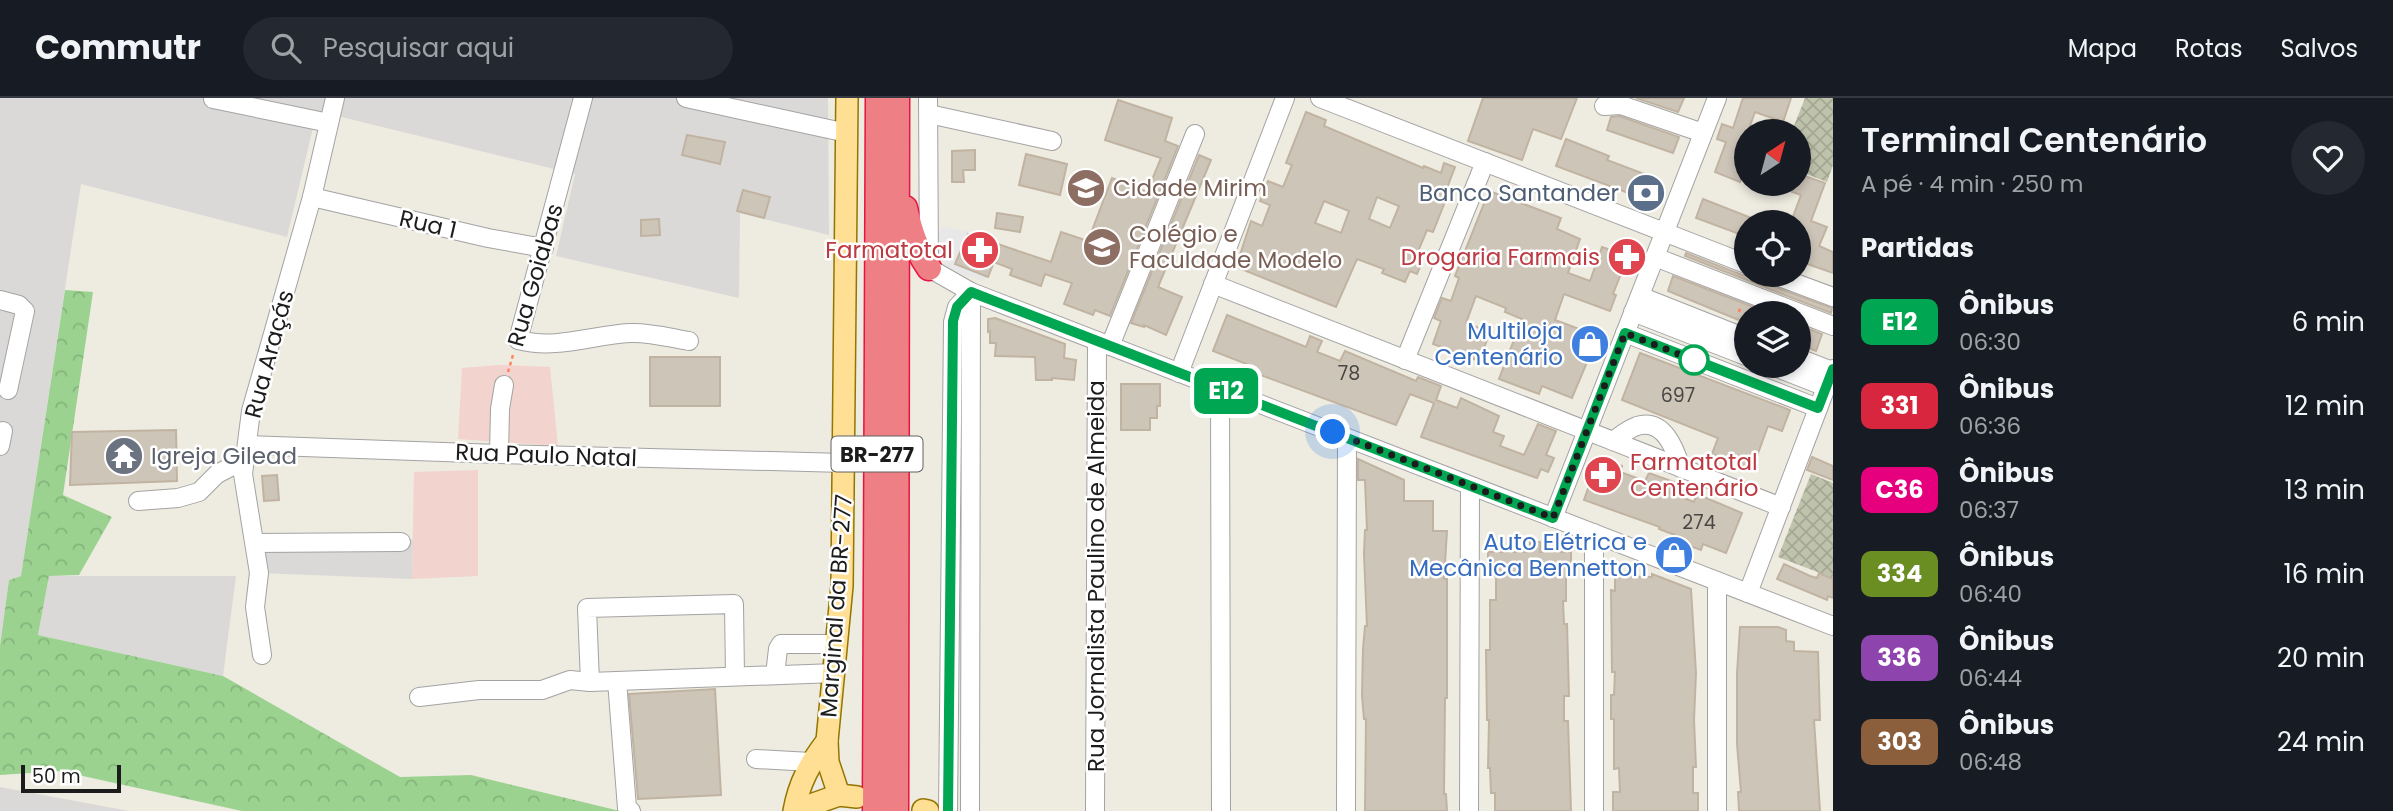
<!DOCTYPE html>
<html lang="pt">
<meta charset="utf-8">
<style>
:root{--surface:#171b24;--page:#242831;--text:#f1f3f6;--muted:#9ea1a6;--line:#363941}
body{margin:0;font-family:Poppins,sans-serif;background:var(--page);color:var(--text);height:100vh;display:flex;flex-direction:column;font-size:26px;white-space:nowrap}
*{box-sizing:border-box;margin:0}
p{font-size:23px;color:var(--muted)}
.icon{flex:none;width:38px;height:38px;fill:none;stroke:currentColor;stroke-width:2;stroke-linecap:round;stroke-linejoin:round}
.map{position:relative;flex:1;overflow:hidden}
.side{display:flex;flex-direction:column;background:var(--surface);width:560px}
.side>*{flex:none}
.badge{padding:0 14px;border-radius:10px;font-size:24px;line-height:46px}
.needle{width:46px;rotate:36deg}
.controls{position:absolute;left:1734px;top:21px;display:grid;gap:14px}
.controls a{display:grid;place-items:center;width:77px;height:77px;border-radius:50%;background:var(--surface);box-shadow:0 4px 10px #0003;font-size:35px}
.scale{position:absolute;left:21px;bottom:18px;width:100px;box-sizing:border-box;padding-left:7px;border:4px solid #1c1c1c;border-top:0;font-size:19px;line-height:24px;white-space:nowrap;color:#1c1c1c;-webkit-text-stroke:5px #fff;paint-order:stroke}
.you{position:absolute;width:35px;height:35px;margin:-18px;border:5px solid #fff;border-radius:50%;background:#1a73e8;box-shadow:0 0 0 10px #1a73e833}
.map>.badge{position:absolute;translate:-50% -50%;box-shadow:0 0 0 4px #fff}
h2{padding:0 28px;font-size:26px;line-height:63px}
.round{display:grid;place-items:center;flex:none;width:74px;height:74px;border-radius:37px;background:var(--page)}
.head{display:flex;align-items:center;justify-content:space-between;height:119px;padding:0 28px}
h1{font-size:33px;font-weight:600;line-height:52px}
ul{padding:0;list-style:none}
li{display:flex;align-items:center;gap:21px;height:84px;padding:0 28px}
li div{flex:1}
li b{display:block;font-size:26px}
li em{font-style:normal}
li .badge{min-width:77px;font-weight:700;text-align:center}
header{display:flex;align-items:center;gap:42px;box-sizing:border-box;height:98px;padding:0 35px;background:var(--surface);border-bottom:2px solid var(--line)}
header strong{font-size:33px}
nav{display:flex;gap:38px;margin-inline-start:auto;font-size:24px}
.search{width:490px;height:63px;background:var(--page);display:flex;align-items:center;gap:18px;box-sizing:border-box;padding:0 24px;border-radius:38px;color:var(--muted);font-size:26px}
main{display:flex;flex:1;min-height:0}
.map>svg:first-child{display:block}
.residential{fill:#dad9d8}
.commercial{fill:#f2d3cd}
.construction{fill:url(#construction-cross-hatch)}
.forest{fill:url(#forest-crowns)}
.parking{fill:#e8e8e8}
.building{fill:#cec5b9;stroke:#c1b3a1;stroke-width:2;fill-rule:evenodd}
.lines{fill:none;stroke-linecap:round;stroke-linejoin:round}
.minor-casing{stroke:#a3a3a3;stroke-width:20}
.major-casing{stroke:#937500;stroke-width:24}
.highway-casing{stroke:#e71340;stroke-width:27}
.path{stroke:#ff8560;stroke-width:2.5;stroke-dasharray:3.5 3.5;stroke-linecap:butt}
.minor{stroke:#fff;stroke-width:18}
.major{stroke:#ffdf94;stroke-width:21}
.highway{stroke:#ee7f85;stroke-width:24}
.line-casing{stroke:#fff;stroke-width:16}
.line{stroke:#00a651;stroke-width:10}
.walk{stroke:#1c1c1c;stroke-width:7;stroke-dasharray:0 12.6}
.stop-dot{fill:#fff;stroke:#00a651;stroke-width:3.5}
.labels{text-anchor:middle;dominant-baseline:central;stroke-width:5;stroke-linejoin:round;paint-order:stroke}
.number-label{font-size:19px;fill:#484643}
.shield{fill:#fff;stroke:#606060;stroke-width:2}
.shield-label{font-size:21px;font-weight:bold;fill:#1c1c1c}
.education-label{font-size:23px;fill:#785e54;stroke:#fff;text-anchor:start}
.service-label{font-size:23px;fill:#4e5e75;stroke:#fff;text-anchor:end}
.street-label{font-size:23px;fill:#1c1c1c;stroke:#fff}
.health-label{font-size:23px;fill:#be3a42;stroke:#fff;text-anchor:end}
.shop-label{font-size:23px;fill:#366cbe;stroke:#fff;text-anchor:end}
.worship-label{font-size:23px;fill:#5b616d;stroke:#fff;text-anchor:start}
</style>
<header>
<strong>Commutr</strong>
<div class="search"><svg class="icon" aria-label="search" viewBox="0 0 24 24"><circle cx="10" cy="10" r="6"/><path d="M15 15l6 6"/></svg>Pesquisar aqui</div>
<nav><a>Mapa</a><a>Rotas</a><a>Salvos</a></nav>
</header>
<main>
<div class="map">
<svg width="1833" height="713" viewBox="0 0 1833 713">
<defs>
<pattern id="construction-cross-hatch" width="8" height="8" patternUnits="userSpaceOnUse" patternTransform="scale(1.75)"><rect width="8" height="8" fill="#c0c3ab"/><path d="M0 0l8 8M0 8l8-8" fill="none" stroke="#a4a793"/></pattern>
<pattern id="forest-crowns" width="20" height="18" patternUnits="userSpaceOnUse" patternTransform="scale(1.75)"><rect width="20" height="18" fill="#9bd290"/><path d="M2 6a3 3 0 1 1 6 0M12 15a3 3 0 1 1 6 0" fill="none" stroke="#85b47c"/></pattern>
</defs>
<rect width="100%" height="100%" fill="#eeebe0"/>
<!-- residential -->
<g class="residential">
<polygon points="0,0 828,0 829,137 740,115 739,200 556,158 575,76 317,13 287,139 81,86 21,478 9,482 0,548"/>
<polygon points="413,441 412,481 259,475 255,445 401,444"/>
<polygon points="49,478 236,478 223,578 38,537"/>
<polygon points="0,689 129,713 0,713"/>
</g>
<!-- commercial -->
<g class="commercial">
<polygon points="499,267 550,269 558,348 458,341 462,270"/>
<polygon points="478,372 478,478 412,481 414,374"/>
</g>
<!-- construction -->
<g class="construction">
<polygon points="1805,0 1833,0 1833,67 1827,84 1799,73 1799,33 1792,33"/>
<polygon points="1811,376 1833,385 1833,480 1778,459"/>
</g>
<!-- forest -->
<polygon class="forest" points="65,192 93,194 63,397 112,419 79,477 49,478 38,537 223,578 400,679 471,677 620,713 242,713 60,673 0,677 0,548 9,482 21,478"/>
<!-- parking -->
<polygon class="parking" points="943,129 969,133 956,166 988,179 983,183 944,171 944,164 936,152 937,136"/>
<!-- building -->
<g class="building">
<polygon points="1483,0 1577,0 1561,41 1533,31 1522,62 1468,43"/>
<polygon points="1636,0 1684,0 1678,14"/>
<polygon points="1743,0 1791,0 1783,24 1755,14 1742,50 1746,52 1742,64 1746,68 1740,84 1715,74 1726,44 1717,41 1722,26 1733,30"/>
<polygon points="1118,2 1172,20 1165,43 1178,48 1110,218 1095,212 1093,217 1064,206 1072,185 1045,176 1041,188 1010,177 1012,171 994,164 988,179 955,166 968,136 1051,164 1061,134 1088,143 1112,80 1147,94 1161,60 1105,42"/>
<path d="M1306,14L1326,22L1324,28L1423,70L1424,68L1441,75L1444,65L1455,69L1447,90L1450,91L1433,134L1427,132L1414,163L1421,166L1417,176L1410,173L1405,184L1382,175L1384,171L1357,161L1336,209L1236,169L1251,123L1262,128L1270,107L1260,103L1268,83L1283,89L1292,67L1286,65ZM1377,99L1399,108L1390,130L1369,121ZM1324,103L1349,113L1341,135L1315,125Z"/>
<polygon points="1619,18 1679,39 1673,55 1607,32 1611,19"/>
<polygon points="687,37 725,44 720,66 682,57"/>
<polygon points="1566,41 1609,58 1607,62 1655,80 1647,102 1556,68"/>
<polygon points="975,52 975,72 963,72 964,84 952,84 952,53"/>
<polygon points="1026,56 1067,66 1060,97 1019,87"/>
<polygon points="1199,57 1211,62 1158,189 1182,199 1166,237 1144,227 1144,229 1131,225"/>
<polygon points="1799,76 1825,85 1811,123 1827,129 1819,148 1833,154 1833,175 1799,163 1799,124 1791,124 1801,97 1773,87 1799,86"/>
<polygon points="743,92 770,99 764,120 737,113"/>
<polygon points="1489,93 1561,120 1557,131 1580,141 1568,175 1590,183 1602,149 1628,158 1613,196 1616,197 1610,213 1564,196 1555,222 1598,238 1572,300 1542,288 1539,296 1499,281 1522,221 1505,214 1506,210 1476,198 1466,225 1490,234 1479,263 1433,246 1441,223 1434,220 1442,200 1451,203 1459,180 1455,178"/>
<polygon points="1703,101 1749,119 1742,137 1696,120"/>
<polygon points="997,115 1023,119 1020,134 995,130"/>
<polygon points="659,121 660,137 641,138 641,122"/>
<polygon points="1686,155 1742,177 1763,178 1769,187 1832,210 1831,215 1685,158"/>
<polygon points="1673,178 1769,215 1746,215 1746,225 1668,193"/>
<polygon points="1227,217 1306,249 1310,238 1322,243 1317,254 1340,263 1345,253 1416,283 1418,279 1441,288 1436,302 1457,310 1461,300 1499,318 1493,334 1504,338 1500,348 1524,357 1538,326 1556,333 1546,357 1554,360 1548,374 1541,371 1537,380 1421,339 1434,305 1410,296 1396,327 1255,275 1257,270 1213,253"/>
<polygon points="995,220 1065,246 1064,260 1076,262 1074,282 1052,280 1052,282 1036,282 1035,259 995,258 996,245 990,245 990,233 988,234 988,221"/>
<polygon points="1799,227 1822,236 1816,253 1799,246"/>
<polygon points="1640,255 1790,312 1782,333 1768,328 1752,372 1712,356 1718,340 1622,302"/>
<rect x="650" y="259" width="70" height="49"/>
<polygon points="1121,286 1160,286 1160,308 1157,308 1157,320 1150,320 1150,332 1121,332"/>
<polygon points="176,332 177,383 70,387 72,334"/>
<polygon points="1599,359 1622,368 1620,374 1645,383 1649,375 1674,384 1670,395 1694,404 1697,396 1742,415 1726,455 1703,446 1701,452 1679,444 1680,439 1659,431 1660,429 1584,402"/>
<polygon points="1812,359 1833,368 1833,382 1807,372"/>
<polygon points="1358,361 1404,382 1404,403 1433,403 1433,433 1447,433 1444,481 1447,481 1447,600 1445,600 1444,696 1446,696 1447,713 1365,713 1366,621 1364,621 1362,598 1363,551 1365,528 1367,528 1364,456 1365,432 1367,432 1365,382 1358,382"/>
<polygon points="277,377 279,402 264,403 262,378"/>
<polygon points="1530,444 1540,444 1540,454 1571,454 1571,476 1566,476 1566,503 1563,503 1564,526 1567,526 1569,598 1564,598 1564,623 1568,623 1571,713 1495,713 1495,695 1491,695 1490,670 1488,670 1489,622 1487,622 1486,552 1490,552 1490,502 1496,502 1496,478 1488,478 1488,454 1530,454"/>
<polygon points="1784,466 1810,478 1817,480 1819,475 1833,481 1833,500 1828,498 1827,502 1777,481"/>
<polygon points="1652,476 1691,491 1696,575 1694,622 1696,669 1693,669 1693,695 1698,695 1698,713 1613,713 1613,694 1620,694 1619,670 1614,671 1614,621 1611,621 1611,597 1614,597 1615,574 1612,574 1611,492 1615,493 1615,478 1652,479"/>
<polygon points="1740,529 1778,529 1786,532 1786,543 1794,544 1794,553 1818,554 1820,622 1814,622 1820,713 1739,713 1738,694 1741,694 1737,646 1737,575"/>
<polygon points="715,591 721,697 638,701 629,596"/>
</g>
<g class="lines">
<!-- minor casing -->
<g class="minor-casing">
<g id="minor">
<path d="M583,0L518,242C557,252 592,237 630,235C649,234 671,240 689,243"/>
<polyline points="686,0 847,35"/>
<polyline points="928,0 929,170 971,194 1833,528"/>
<polyline points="1320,0 1746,166"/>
<polyline points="213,1 329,25"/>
<polyline points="1604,8 1621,7 1703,35"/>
<polyline points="929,16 1052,43"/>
<polyline points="312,99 488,140 544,150"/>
<polyline points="1655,159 1833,228"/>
<polyline points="1774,177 1833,199"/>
<polyline points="1213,186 1781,409"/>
<polyline points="1640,198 1746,240"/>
<polyline points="0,202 19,207 25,213 8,292"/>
<polyline points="1633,214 1746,258"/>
<polyline points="1625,235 1818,310"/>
<polyline points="1110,248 1195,36"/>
<polyline points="1799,260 1832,273"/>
<polyline points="1405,262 1485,64"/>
<polyline points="1772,268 1826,289"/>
<polyline points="1179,275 1285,0"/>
<polyline points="1220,291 1221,713"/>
<path d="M1613,343C1620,338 1628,331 1637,328C1664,320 1675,351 1681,370"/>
<polyline points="248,347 499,356 844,365"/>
<polyline points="0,348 3,333"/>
<polyline points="499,356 500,311 504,287"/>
<polyline points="138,403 178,400 199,394 217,376 246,361"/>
<polyline points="1553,420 1717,0"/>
<polyline points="1594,435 1594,713"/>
<polyline points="255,445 401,444"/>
<polyline points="1717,483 1717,713"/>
<polyline points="1748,495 1833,271"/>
<polyline points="262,557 255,509 259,475 243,376 251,313 312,99 335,0"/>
<polyline points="775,577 778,551 781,546 837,546"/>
<polyline points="617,583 627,710 631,713"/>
<polyline points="590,584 587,510 734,506 735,578"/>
<polyline points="419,599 479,592 542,592 570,582 590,584 835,575"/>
<polyline points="756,661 811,664"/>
<polyline points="948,713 953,224 957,209 971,194"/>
<polyline points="970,713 971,194"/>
<polyline points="1095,713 1097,243"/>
<polyline points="1346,713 1347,340"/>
<polyline points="1469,713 1470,388"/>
</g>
</g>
<!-- major casing -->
<g class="major-casing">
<g id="major">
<polyline points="839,697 828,664 827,643 842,488 847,0"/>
<polyline points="808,708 839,697 857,699"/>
<polyline points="923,712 928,713"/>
<path d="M794,713C799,685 810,665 827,643"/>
</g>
</g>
<!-- highway casing -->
<g class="highway-casing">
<g id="highway">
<path d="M905,110C910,132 916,152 929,170"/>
<polyline points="875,713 878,0"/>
<polyline points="896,713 897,0"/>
</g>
</g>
<!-- path -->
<g class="path">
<polyline points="1739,214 1741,207"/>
<polyline points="508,274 513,257"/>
</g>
<!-- minor -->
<use href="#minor" class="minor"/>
<!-- major -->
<use href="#major" class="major"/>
<!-- highway -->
<use href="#highway" class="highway"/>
</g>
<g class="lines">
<!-- line casing -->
<g class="line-casing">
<polyline id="line" points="948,713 953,223 957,209 971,194 1553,420 1625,235 1818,310 1833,271"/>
</g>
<!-- line -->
<use href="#line" class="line"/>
<!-- walk -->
<polyline class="walk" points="1333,334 1553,420 1625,235 1694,262"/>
</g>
<!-- icons -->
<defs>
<g id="school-disc" transform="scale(2.0125)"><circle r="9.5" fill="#8d6e63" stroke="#fff"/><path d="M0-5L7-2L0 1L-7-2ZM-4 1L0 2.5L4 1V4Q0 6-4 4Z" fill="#fff"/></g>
<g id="bank-disc" transform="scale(2.0125)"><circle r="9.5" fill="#5c6f8a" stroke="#fff"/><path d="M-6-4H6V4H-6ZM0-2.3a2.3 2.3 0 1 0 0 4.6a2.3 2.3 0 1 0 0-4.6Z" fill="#fff"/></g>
<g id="pharmacy-disc" transform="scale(2.0125)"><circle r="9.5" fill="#e0444e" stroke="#fff"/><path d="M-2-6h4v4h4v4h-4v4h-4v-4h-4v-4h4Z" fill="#fff"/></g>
<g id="shop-disc" transform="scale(2.0125)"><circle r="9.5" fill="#3f7fe0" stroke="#fff"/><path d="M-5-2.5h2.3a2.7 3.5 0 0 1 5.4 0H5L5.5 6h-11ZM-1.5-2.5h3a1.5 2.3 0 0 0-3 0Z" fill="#fff"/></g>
<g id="temple-disc" transform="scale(2.0125)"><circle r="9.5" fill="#6b7280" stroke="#fff"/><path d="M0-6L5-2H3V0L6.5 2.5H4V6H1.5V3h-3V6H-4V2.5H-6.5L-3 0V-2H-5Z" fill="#fff"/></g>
</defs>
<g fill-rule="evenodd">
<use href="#school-disc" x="1086" y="90"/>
<use href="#bank-disc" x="1646" y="95"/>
<use href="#school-disc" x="1102" y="149"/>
<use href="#pharmacy-disc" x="980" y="152"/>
<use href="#pharmacy-disc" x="1627" y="159"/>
<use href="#shop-disc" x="1590" y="246"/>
<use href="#temple-disc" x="124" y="358"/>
<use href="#pharmacy-disc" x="1603" y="377"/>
<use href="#shop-disc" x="1674" y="457"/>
</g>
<!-- markers -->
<circle class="stop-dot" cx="1694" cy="262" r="14"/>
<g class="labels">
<!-- number labels -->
<g class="number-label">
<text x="1349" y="275">78</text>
<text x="1678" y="297">697</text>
<text x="1699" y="424">274</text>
</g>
<!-- shield labels -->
<rect class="shield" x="831.5" y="338.5" width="91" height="35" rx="5"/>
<g class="shield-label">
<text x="877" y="356">BR-277</text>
</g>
<!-- education labels -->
<g class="education-label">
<text x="1113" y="90">Cidade Mirim</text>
<text x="1129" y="136">Colégio e<tspan x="1129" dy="26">Faculdade Modelo</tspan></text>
</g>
<!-- service labels -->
<g class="service-label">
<text x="1619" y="95">Banco Santander</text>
</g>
<!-- street labels -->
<g class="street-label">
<text transform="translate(428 126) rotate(13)">Rua 1</text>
<text transform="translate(535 177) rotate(-74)">Rua Goiabas</text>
<text transform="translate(269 256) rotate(-75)">Rua Araçás</text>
<text transform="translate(546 357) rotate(2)">Rua Paulo Natal</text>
<text transform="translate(1096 478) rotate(-90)">Rua Jornalista Paulino de Almeida</text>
<text transform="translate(836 508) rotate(-86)">Marginal da BR-277</text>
</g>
<!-- health labels -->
<g class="health-label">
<text x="953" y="152">Farmatotal</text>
<text x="1600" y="159">Drogaria Farmais</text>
<text x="1630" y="364" text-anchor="start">Farmatotal<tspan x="1630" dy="26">Centenário</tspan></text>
</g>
<!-- shop labels -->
<g class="shop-label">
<text x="1563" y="233">Multiloja<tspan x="1563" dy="26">Centenário</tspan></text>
<text x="1647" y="444">Auto Elétrica e<tspan x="1647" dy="26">Mecânica Bennetton</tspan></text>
</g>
<!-- worship labels -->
<g class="worship-label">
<text x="151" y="358">Igreja Gilead</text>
</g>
</g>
</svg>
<div class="controls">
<a><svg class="needle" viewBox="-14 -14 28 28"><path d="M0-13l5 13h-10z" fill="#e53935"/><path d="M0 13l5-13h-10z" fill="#9ea1a6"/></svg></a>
<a><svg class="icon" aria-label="locate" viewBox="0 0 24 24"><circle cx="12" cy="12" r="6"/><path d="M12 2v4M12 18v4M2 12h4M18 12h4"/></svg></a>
<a><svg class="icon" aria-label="layers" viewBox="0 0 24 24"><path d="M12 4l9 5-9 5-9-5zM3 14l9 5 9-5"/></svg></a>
</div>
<div class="scale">50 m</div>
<div class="you" style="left:1333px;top:334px"></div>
<b class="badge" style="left:1226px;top:293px;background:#00a651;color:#fff">E12</b>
</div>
<section class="side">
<div class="head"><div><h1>Terminal Centenário</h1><p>A pé · 4 min · 250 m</p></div><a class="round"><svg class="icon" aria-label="heart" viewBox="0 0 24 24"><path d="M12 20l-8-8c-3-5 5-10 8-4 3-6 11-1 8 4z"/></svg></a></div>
<h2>Partidas</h2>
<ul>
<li><span class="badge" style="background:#00a651;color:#fff">E12</span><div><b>Ônibus</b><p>06:30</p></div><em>6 min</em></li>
<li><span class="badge" style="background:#d7263d;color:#fff">331</span><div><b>Ônibus</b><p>06:36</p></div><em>12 min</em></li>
<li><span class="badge" style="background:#e6007e;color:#fff">C36</span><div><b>Ônibus</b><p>06:37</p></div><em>13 min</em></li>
<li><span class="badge" style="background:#6b8e23;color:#fff">334</span><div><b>Ônibus</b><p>06:40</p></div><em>16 min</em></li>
<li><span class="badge" style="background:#8e44ad;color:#fff">336</span><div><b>Ônibus</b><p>06:44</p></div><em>20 min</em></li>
<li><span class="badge" style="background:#8b5e3c;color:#fff">303</span><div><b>Ônibus</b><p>06:48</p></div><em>24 min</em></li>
</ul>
</section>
</main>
